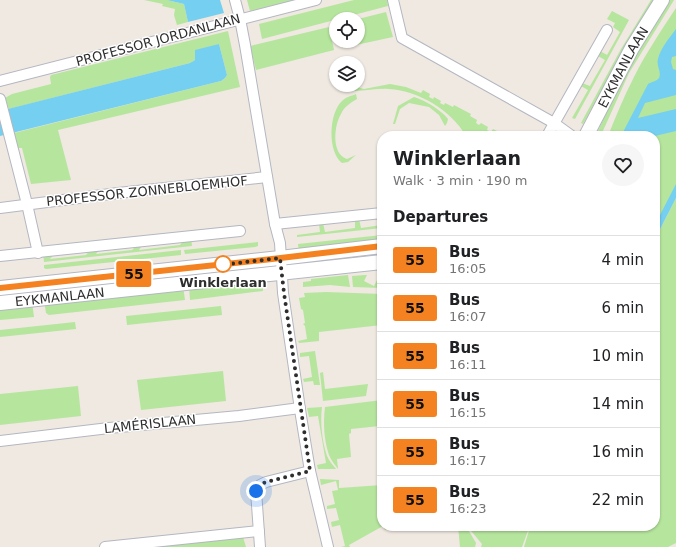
<!DOCTYPE html>
<meta charset="utf-8">
<style>
:root{--surface:#fff;--page:#f6f6f6;--text:#202124;--muted:#757577;--line:#e0e0e0}
body{margin:0;font-family:"DejaVu Sans",sans-serif;background:var(--page);color:var(--text);height:100vh;display:flex;flex-direction:column;font-size:15px;white-space:nowrap}
*{box-sizing:border-box;margin:0}
p{font-size:13px;color:var(--muted)}
.icon{flex:none;width:22px;height:22px;fill:none;stroke:currentColor;stroke-width:2;stroke-linecap:round;stroke-linejoin:round}
.map{position:relative;flex:1;overflow:hidden}
.details{position:absolute;left:377px;top:131px;width:283px;height:400px;display:flex;flex-direction:column;background:var(--surface);border-radius:16px;box-shadow:0 1px 3px #0004}
.details>*{flex:none}
.badge{padding:0 8px;border-radius:3px;font-size:14px;line-height:26px}
.tools{position:absolute;left:329px;top:12px;display:grid;gap:8px}
.tools a{display:grid;place-items:center;width:36px;height:36px;border-radius:50%;background:var(--surface);box-shadow:0 1px 3px #0004;font-size:20px}
.you{position:absolute;width:20px;height:20px;margin:-10px;border:3px solid #fff;border-radius:50%;background:#1a73e8;box-shadow:0 0 0 6px #1a73e833}
.map>.badge{position:absolute;translate:-50% -50%;box-shadow:0 0 0 2px #fff}
h2{padding:0 16px;font-size:15px;line-height:36px}
.round{display:grid;place-items:center;flex:none;width:42px;height:42px;border-radius:21px;background:var(--page)}
.head{display:flex;align-items:center;justify-content:space-between;height:68px;padding:0 16px}
h1{font-size:19px;font-weight:600;line-height:30px}
ul{padding:0;list-style:none}
li{display:flex;align-items:center;gap:12px;height:48px;padding:0 16px;border-top:1px solid var(--line)}
li div{flex:1}
li b{display:block;font-size:15px}
li em{font-style:normal}
li .badge{min-width:44px;font-weight:700;text-align:center}
.map>svg:first-child{display:block}
.green{fill:#b6e59e}
.water{fill:#75cff0}
.lines{fill:none;stroke-linecap:round;stroke-linejoin:round}
.minor-casing{stroke:#b4b7c1;stroke-width:12}
.secondary-casing{stroke:#b4b7c1;stroke-width:16}
.minor{stroke:#fff;stroke-width:10}
.secondary{stroke:#fff;stroke-width:14}
.line-casing{stroke:#fff;stroke-width:9}
.line{stroke:#f58220;stroke-width:6}
.walk{stroke:#2e2e2e;stroke-width:4;stroke-dasharray:0 7.2}
.stop-dot{fill:#fff;stroke:#f58220;stroke-width:2}
.labels{text-anchor:middle;dominant-baseline:central;stroke-width:3;stroke-linejoin:round;paint-order:stroke}
.street-label{font-size:13px;fill:#2e2e2e;stroke:#fff}
.stop-label{font-size:13px;font-weight:bold;fill:#2e2e2e;stroke:#fff}
</style>
<div class="map">
<svg width="676" height="547" viewBox="0 0 676 547">
<rect width="100%" height="100%" fill="#efe9e1"/>
<!-- green -->
<g class="green">
<polygon points="144,0 167,0 184,4 188,22 177,25 174,15 175,9 162,6 163,4"/>
<polygon points="247,0 296,0 250,11"/>
<polygon points="354,0 387,0 388,6 262,39 259,24"/>
<polygon points="651,0 654,0 630,39 583,124 581,123 621,49"/>
<polygon points="670,0 674,0 629,73 602,133 598,131 620,82"/>
<path d="M676,8V193L655,233V136H608C616,116 624,96 634,77C646,53 661,31 676,8Z"/>
<polygon points="612,11 629,20 575,119 572,118 588,90 581,86 582,83 590,86 605,60 598,56 600,51 607,55 620,32 613,27 615,23 607,19"/>
<polygon points="386,12 393,37 342,48 340,41 358,41 358,19"/>
<polygon points="329,27 334,50 256,70 250,46"/>
<polygon points="228,31 240,87 58,130 71,180 31,184 22,148 18,148 14,133 221,81 225,78 227,75 219,44 195,55 195,60 190,63 9,109 5,98 12,94 51,84 50,77 51,75"/>
<path d="M390,84L406,87L421,93L423,90L430,94L429,97L433,99L434,97L441,101L440,103L444,105L445,103L453,107L454,105L471,114L470,116L477,120L476,123L479,125L481,123L488,127L487,130L491,132L493,129L501,133L498,136H466C451,110 419,91 389,89C378,88 367,91 355,91L349,85L364,89Z"/>
<path d="M356,94L357,99C350,103 344,107 341,114C334,125 331,154 347,159L356,155L348,162L342,163C327,151 329,113 342,101C346,97 351,96 356,94Z"/>
<path d="M414,97C425,100 441,110 448,119L447,123L445,126L439,115L429,107L409,103L400,109L395,124H393L398,106Z"/>
<polygon points="676,198 676,543 668,547 524,547 530,527 529,528 522,547 481,547 482,544 467,526 655,526 655,239"/>
<polygon points="359,219 361,228 382,225 382,228 297,237 297,235 320,232 319,224 323,223 325,232 355,228 355,220"/>
<polygon points="382,235 382,244 299,253 298,244"/>
<polygon points="187,237 191,237 192,246 44,262 43,253 55,253 50,259 86,255 92,248 101,247 96,254 132,250 139,243 143,244 139,250 180,245"/>
<polygon points="258,242 258,246 255,247 185,254 184,250"/>
<polygon points="181,250 181,255 46,269 44,268 44,265"/>
<polygon points="348,275 350,287 330,285 303,287 303,282 311,281 311,279"/>
<polygon points="365,275 367,275 364,281 374,286 377,280 382,283 382,288 353,287 352,276"/>
<polygon points="262,277 263,291 190,300 189,286"/>
<polygon points="183,286 185,300 49,315 46,313 44,301"/>
<polygon points="326,292 382,294 382,325 319,332 319,341 299,343 298,341 307,339 305,326 303,324 305,323 303,310 301,309 299,298 305,297 304,293"/>
<polygon points="32,302 34,317 0,320 0,306"/>
<polygon points="221,306 222,315 127,325 126,316"/>
<polygon points="75,322 76,329 0,337 0,330"/>
<polygon points="315,351 320,385 314,385 313,381 304,382 303,379 312,377 309,356 300,357 300,353"/>
<polygon points="223,371 226,401 141,410 137,380"/>
<polygon points="323,372 325,389 368,384 366,396 323,401 320,373"/>
<polygon points="78,386 81,416 0,425 0,394"/>
<path d="M382,400V422L380,423V426L351,429V433L349,434L351,457L337,459L338,469C335,465 331,460 329,455C324,440 323,423 325,407Z"/>
<path d="M322,407C320,422 322,441 327,456C329,461 333,465 336,469H318L317,465L326,463L318,416L309,417L307,408Z"/>
<polygon points="320,479 339,480 339,488 382,485 382,526 388,526 389,528 385,530 383,526 349,545 350,547 341,547 345,546 340,525 332,527 331,522 339,520 336,508 327,509 327,506 335,504 332,491 338,490 336,481 321,485"/>
<polygon points="458,526 466,526 476,543 475,547 460,547"/>
<polygon points="243,537 246,547 145,547"/>
</g>
<!-- water -->
<g class="water">
<polygon points="167,0 220,0 224,13 188,22 184,4"/>
<path d="M676,29V56L672,57L671,62L673,69L676,70V95L645,103L638,118L676,109V131L655,136H621L648,84C651,82 657,81 659,78C662,73 656,65 658,59C660,49 670,37 676,29Z"/>
<polygon points="219,44 227,75 225,78 221,81 0,136 0,111 190,63 195,60 195,50"/>
<polygon points="676,184 676,198 655,239 655,221 659,217"/>
</g>
<g class="lines">
<!-- minor casing -->
<g class="minor-casing">
<g id="minor">
<polyline points="235,0 240,19 245,45 275,224 280,243 283,293 301,416 310,471 328,547"/>
<polyline points="393,0 402,38 554,123 572,136"/>
<polyline points="0,81 316,0"/>
<polyline points="0,99 27,204 38,253"/>
<polyline points="547,136 607,30"/>
<polyline points="0,208 118,193 267,177"/>
<polyline points="275,224 382,213"/>
<polyline points="0,256 240,231"/>
<polyline points="0,441 109,428 239,416 300,408"/>
<polyline points="105,547 259,531"/>
<polyline points="260,547 256,491 260,485 266,482 310,471"/>
</g>
</g>
<!-- secondary casing -->
<g class="secondary-casing">
<g id="secondary">
<path id="s1" d="M586,136L632,48L662,0"/>
<polyline points="0,288 280,258 382,246"/>
<path id="s2" d="M0,303L382,262"/>
</g>
</g>
<!-- minor -->
<use href="#minor" class="minor"/>
<!-- secondary -->
<use href="#secondary" class="secondary"/>
</g>
<g class="lines">
<!-- line casing -->
<g class="line-casing">
<polyline id="line" points="0,288 272,259 382,246"/>
</g>
<!-- line -->
<use href="#line" class="line"/>
<!-- walk -->
<polyline class="walk" points="223,264 221,265 280,258 284,293 310,471 266,482 260,485 256,491"/>
</g>
<!-- markers -->
<circle class="stop-dot" cx="223" cy="264" r="8"/>
<g class="labels">
<!-- street labels -->
<g class="street-label">
<text transform="translate(158 40) rotate(-15)">PROFESSOR JORDANLAAN</text>
<text stroke="none"><textPath href="#s1" startOffset="78">EYKMANLAAN</textPath></text>
<text transform="translate(147 191) rotate(-6)">PROFESSOR ZONNEBLOEMHOF</text>
<text stroke="none"><textPath href="#s2" startOffset="60">EYKMANLAAN</textPath></text>
<text transform="translate(150 424) rotate(-6)">LAMÉRISLAAN</text>
</g>
<!-- stop labels -->
<g class="stop-label">
<text x="223" y="282">Winklerlaan</text>
</g>
</g>
</svg>
<div class="tools">
<a><svg class="icon" aria-label="locate" viewBox="0 0 24 24"><circle cx="12" cy="12" r="6"/><path d="M12 2v4M12 18v4M2 12h4M18 12h4"/></svg></a>
<a><svg class="icon" aria-label="layers" viewBox="0 0 24 24"><path d="M12 4l9 5-9 5-9-5zM3 14l9 5 9-5"/></svg></a>
</div>
<div class="you" style="left:256px;top:491px"></div>
<b class="badge" style="left:134px;top:274px;background:#f58220;color:#111">55</b>
<section class="details">
<div class="head"><div><h1>Winklerlaan</h1><p>Walk · 3 min · 190 m</p></div><a class="round"><svg class="icon" aria-label="heart" viewBox="0 0 24 24"><path d="M12 20l-8-8c-3-5 5-10 8-4 3-6 11-1 8 4z"/></svg></a></div>
<h2>Departures</h2>
<ul>
<li><span class="badge" style="background:#f58220;color:#111">55</span><div><b>Bus</b><p>16:05</p></div><em>4 min</em></li>
<li><span class="badge" style="background:#f58220;color:#111">55</span><div><b>Bus</b><p>16:07</p></div><em>6 min</em></li>
<li><span class="badge" style="background:#f58220;color:#111">55</span><div><b>Bus</b><p>16:11</p></div><em>10 min</em></li>
<li><span class="badge" style="background:#f58220;color:#111">55</span><div><b>Bus</b><p>16:15</p></div><em>14 min</em></li>
<li><span class="badge" style="background:#f58220;color:#111">55</span><div><b>Bus</b><p>16:17</p></div><em>16 min</em></li>
<li><span class="badge" style="background:#f58220;color:#111">55</span><div><b>Bus</b><p>16:23</p></div><em>22 min</em></li>
</ul>
</section>
</div>
